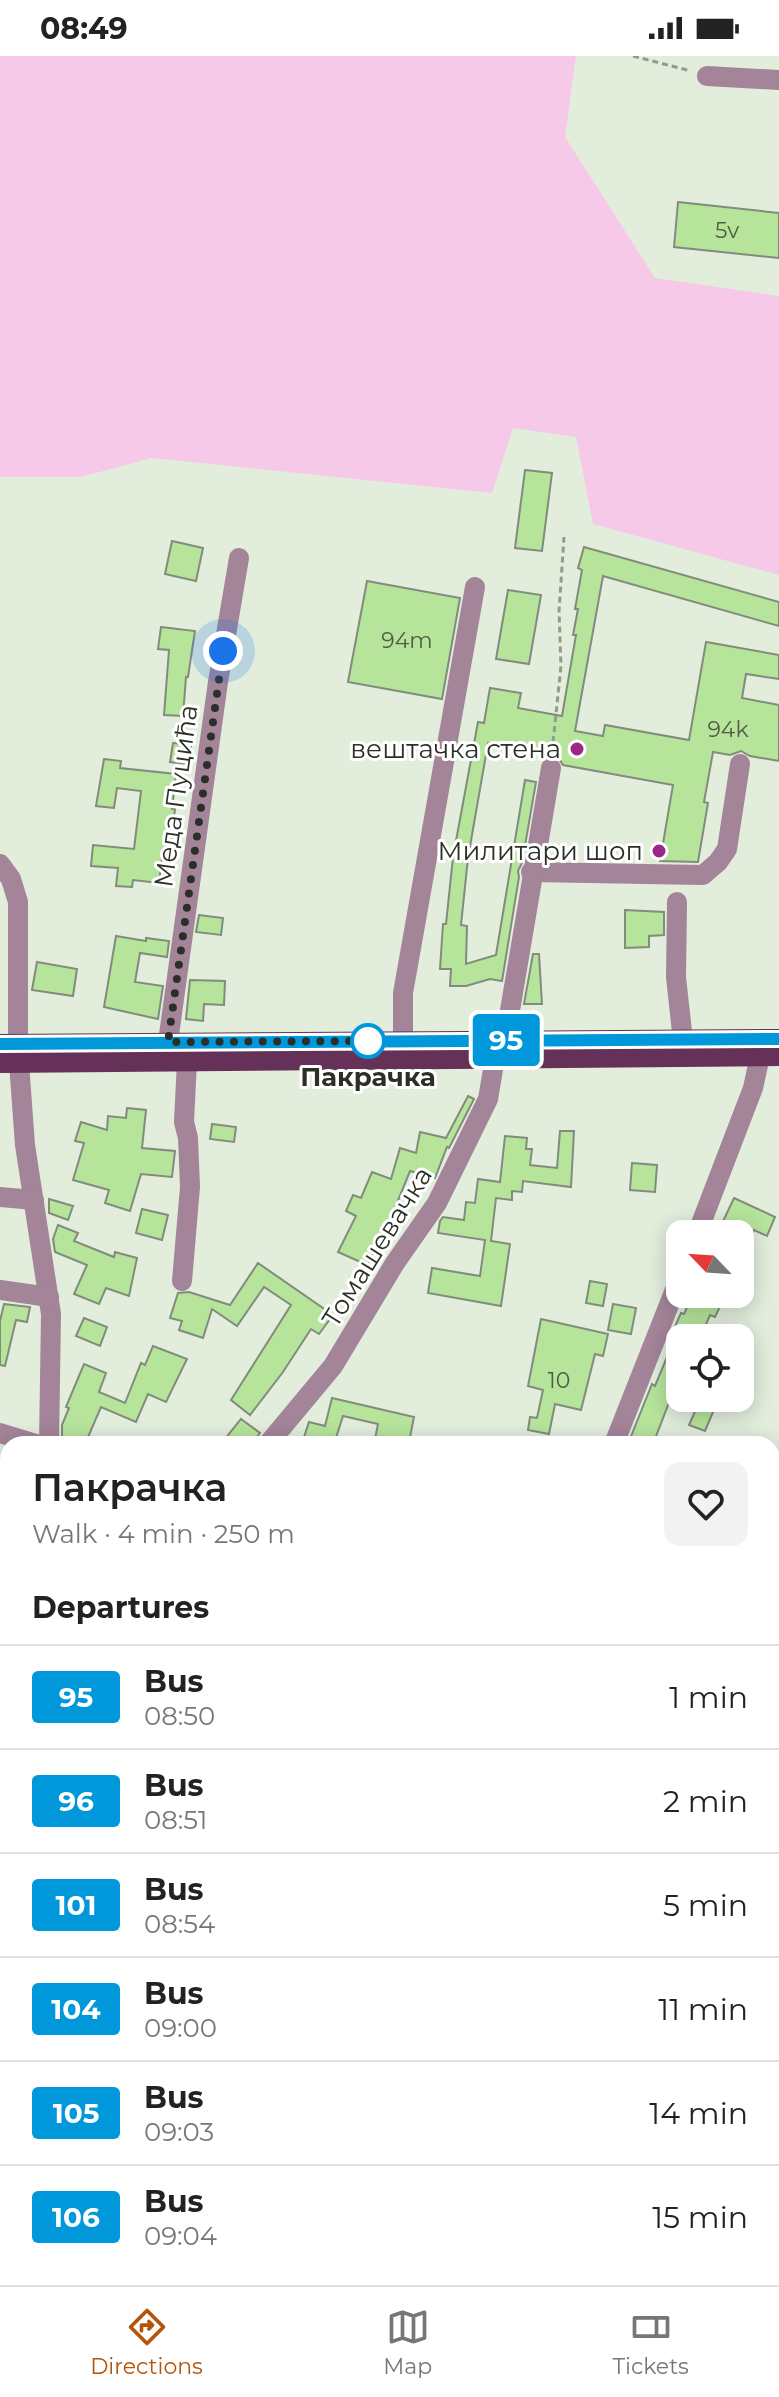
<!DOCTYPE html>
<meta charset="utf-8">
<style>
:root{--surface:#fff;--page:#f2f2f2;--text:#222;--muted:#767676;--line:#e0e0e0;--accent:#b45309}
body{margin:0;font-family:Montserrat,sans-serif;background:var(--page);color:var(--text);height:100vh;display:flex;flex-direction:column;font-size:30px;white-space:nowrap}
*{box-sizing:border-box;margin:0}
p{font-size:26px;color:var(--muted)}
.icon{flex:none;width:44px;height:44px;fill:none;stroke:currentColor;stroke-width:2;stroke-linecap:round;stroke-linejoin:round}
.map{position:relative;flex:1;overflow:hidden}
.side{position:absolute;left:0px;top:1380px;width:780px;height:850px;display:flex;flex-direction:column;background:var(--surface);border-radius:24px 24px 0 0;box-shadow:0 4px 20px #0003}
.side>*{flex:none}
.badge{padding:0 16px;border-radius:6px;font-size:28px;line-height:52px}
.needle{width:52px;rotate:295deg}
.fabs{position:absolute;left:666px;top:1164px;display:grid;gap:16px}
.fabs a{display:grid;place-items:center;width:88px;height:88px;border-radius:16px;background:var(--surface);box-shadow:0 4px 20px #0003;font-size:40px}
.you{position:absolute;width:40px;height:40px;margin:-20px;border:6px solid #fff;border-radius:50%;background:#1a73e8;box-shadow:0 0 0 12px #1a73e833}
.map>.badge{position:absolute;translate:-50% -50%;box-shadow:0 0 0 4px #fff}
h2{padding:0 32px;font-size:30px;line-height:72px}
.round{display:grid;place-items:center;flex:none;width:84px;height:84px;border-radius:16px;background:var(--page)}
.overview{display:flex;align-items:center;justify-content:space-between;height:136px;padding:0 32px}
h1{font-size:38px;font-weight:600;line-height:60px}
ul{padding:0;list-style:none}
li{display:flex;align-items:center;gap:24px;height:104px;padding:0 32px;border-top:2px solid var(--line)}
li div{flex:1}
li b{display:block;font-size:30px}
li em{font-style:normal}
li .badge{min-width:88px;font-weight:700;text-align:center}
.status{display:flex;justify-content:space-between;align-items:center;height:56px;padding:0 40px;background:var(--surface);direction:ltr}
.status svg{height:22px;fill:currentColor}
.tab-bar{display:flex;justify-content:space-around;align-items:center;height:112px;border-top:2px solid var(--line);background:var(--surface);font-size:22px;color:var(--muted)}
.tab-bar a{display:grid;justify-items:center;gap:4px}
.tab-bar .on{color:var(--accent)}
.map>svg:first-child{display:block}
.green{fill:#f7c9e9}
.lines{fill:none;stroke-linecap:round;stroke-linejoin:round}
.stream{stroke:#6d8d5a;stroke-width:5}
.building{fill:#b6e49b;stroke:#828c7d;stroke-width:2}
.path{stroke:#939b8e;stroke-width:3;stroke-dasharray:6 4;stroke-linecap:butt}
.minor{stroke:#a38499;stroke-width:20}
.major{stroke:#653158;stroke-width:20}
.line-casing{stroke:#fff;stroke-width:18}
.line{stroke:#0098da;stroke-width:12}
.walk{stroke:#2b2f28;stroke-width:8;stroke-dasharray:0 14.4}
.poi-dot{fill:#9c2884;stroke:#fff;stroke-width:3}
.stop-dot{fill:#fff;stroke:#0098da;stroke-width:4}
.labels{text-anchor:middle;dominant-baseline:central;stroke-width:6;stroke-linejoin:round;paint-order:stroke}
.number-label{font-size:22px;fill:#4e5c45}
.poi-label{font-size:26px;fill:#2b2f28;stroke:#fff;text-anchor:end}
.street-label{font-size:26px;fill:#2b2f28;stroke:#fff}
.stop-label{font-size:26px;font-weight:bold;fill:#2b2f28;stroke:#fff}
</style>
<div class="status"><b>08:49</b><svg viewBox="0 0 49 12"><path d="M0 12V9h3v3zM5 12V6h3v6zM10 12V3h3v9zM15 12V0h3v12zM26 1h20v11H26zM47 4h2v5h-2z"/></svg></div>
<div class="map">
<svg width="779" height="2229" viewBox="0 0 779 2229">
<rect width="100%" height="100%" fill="#e2eddc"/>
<!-- green -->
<polygon class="green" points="0,0 576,0 565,81 655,222 779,240 779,519 593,468 576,381 513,372 492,437 152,402 81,421 0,421"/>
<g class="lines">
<!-- stream -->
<g class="stream">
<polyline points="772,1912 779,1902"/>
<polyline points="517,2229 523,2222"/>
</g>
</g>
<!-- building -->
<g class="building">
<polygon points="678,146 779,157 779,202 674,191"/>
<polygon points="525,414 552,417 542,495 515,492"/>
<polygon points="172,485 203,492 196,525 165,518"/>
<polygon points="584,491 779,546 779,570 603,520 575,675 603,680 605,669 689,684 706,586 779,599 779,623 746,618 742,642 779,649 779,705 750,700 741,695 730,699 713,696 704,746 708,747 698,806 660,805 673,729 563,709 556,698 488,687 468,802 461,869 467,870 466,908 496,899 525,724 536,726 522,807 518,815 519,821 502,925 490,923 466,930 450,930 451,913 440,913 443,868 446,868 453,801 478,666 484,667 490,632 521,637 518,652 562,660 576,579 573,579 578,553 575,553 582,514 578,512"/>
<polygon points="367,525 460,542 442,643 348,626"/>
<polygon points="508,534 541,539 529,608 496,603"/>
<polygon points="161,571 195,575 188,621 186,621 183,660 164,659 169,594 158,593"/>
<polygon points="173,687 191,689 189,708 170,706"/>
<polygon points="104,703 121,705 120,712 176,718 172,753 175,753 170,794 163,793 159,827 133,824 132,831 116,830 118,812 91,810 93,789 134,793 141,735 117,732 114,752 96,750"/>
<polygon points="625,854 664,856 664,879 649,880 649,891 625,892"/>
<polygon points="199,859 223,862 221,879 196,876"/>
<polygon points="116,880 146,885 146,882 169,885 167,901 140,897 135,926 163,930 158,963 104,951"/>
<polygon points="533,898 539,898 542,948 524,948"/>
<polygon points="37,906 77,913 73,940 32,934"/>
<polygon points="190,924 225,925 224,949 204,948 203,965 186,963"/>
<polygon points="468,1040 474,1043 449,1092 447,1091 435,1122 410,1115 393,1157 367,1209 338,1196 356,1160 346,1155 353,1139 361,1142 372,1116 391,1123 400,1092 416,1097 420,1076 446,1082"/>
<polygon points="127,1052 146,1054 142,1092 175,1095 172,1121 141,1118 130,1155 105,1147 109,1134 73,1124 84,1087 75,1085 81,1066 107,1074 108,1060 126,1062"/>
<polygon points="212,1068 236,1071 234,1086 210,1083"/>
<polygon points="560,1075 574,1075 571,1131 523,1125 522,1136 512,1135 512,1144 496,1142 491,1185 510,1188 501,1250 428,1237 432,1212 480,1220 485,1184 438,1177 440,1165 443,1161 464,1164 466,1146 475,1147 478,1123 500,1126 505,1080 527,1082 526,1093 532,1093 530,1109 557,1112"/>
<polygon points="632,1107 657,1109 655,1136 630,1134"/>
<polygon points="734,1142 775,1161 767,1180 754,1174 740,1204 740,1178 717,1178"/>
<polygon points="49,1143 73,1150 68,1164 49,1157"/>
<polygon points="142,1153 168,1159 162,1184 136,1177"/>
<polygon points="58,1169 78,1177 74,1185 114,1201 115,1196 137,1202 129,1240 106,1232 99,1248 74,1238 87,1209 55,1196 53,1183"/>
<polygon points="258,1207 333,1259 319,1278 311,1273 283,1316 250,1359 231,1344 291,1249 264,1231 237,1270 212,1253 203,1282 179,1274 182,1265 170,1262 178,1237 189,1236 230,1249"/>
<polygon points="590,1225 607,1228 603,1250 586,1247"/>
<polygon points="693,1238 726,1238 715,1261 710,1259 700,1282 680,1282 680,1318 653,1388 628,1388 652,1328 655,1330 677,1277 673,1275 681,1257 684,1258"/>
<polygon points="4,1248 30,1251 27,1266 16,1264 5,1310 0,1309 0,1265"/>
<polygon points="613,1248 636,1252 631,1278 608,1274"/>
<polygon points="84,1262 107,1271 100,1290 76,1280"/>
<polygon points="541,1263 608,1278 603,1300 595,1298 581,1354 555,1348 549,1378 528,1374 530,1361 537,1362 543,1334 528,1330"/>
<polygon points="153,1290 187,1303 166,1346 148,1338 136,1366 101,1351 85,1388 62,1381 62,1369 69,1352 66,1351 84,1308 106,1317 99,1336 125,1347 141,1307 145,1309"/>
<polygon points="332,1342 414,1361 409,1386 400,1384 399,1388 374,1388 378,1368 343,1360 334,1388 318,1388 303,1384 309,1366 325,1370"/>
<polygon points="701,1342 719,1342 705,1375 689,1369"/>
<polygon points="241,1363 260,1377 257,1381 252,1388 221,1388"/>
</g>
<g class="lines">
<!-- path -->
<g class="path">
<polyline points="633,0 691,15"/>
<polyline points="552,696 561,610 559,555 564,481"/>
</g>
<!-- minor -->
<g class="minor">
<polyline points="707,20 779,24"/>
<polyline points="0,808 11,823 18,846 18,988"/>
<polyline points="531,816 703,819 718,806 727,793 740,708"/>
<polyline points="677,846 676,921 683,985"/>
<polyline points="505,984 551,712"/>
<polyline points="403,985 403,937 475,531"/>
<polyline points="168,986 218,626 239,502"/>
<polyline points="19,1007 25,1089 51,1258 49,1388"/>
<polyline points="0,1141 34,1144"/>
<polyline points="697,1178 753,1032 760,1000"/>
<polyline points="182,1225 190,1131 188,1082 184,1066 187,1005"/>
<polyline points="0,1234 49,1241"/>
<polyline points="0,1377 36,1388"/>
<polyline points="268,1388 333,1310 395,1207 437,1147 488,1043 495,1002"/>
<polyline points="614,1388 680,1221"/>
<polyline points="0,1564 8,1568"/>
<polyline points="772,1606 779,1592"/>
<polyline points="0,1667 8,1670"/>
<polyline points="772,1680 779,1682"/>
<polyline points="772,1726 779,1726"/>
<polyline points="0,1774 8,1778"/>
<polyline points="772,1802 779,1792"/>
<polyline points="0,1883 8,1887"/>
<polyline points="0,1949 8,1954"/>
<polyline points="0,2035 8,2040"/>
<polyline points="772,2075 779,2078"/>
<polyline points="0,2112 8,2117"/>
<polyline points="77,2222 77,2229"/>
<polyline points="140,2222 156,2229"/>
<polyline points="743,2229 746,2226"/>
</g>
<!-- major -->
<g class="major">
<polyline points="0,988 779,983"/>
<polyline points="0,1007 779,1000"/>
</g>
</g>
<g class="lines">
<!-- line casing -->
<g class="line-casing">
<polyline id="line" points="0,988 779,983"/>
</g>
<!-- line -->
<use href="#line" class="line"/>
<!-- walk -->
<polyline class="walk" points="223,595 168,986 375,985 368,985"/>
</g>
<!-- markers -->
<g class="poi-dot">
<circle cx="577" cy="693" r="8"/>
<circle cx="659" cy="795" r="8"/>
</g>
<circle class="stop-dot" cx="368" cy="985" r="16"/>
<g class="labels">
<!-- number labels -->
<g class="number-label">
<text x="727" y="174">5v</text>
<text x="407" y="584">94m</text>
<text x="728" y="673">94k</text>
<text x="559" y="1324">10</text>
</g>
<!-- poi labels -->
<g class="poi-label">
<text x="561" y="693">вештачка стена</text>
<text x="643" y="795">Милитари шоп</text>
</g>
<!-- street labels -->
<g class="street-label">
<text transform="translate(176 740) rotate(-82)">Меда Пуцића</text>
<text transform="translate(377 1191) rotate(-58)">Томашевачка</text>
</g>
<!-- stop labels -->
<g class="stop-label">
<text x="368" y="1021">Пакрачка</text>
</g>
</g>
</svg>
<div class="fabs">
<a><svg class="needle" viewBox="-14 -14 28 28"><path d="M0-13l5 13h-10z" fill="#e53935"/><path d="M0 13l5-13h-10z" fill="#767676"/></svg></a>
<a><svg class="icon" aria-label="locate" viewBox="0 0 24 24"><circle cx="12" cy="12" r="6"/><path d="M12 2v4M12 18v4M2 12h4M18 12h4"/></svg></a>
</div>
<div class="you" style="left:223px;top:595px"></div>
<b class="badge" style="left:506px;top:984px;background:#0098da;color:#fff">95</b>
<section class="side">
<div class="overview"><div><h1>Пакрачка</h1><p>Walk · 4 min · 250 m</p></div><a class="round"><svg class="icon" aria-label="heart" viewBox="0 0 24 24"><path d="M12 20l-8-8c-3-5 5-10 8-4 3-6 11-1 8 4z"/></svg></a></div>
<h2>Departures</h2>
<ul>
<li><span class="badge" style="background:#0098da;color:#fff">95</span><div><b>Bus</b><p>08:50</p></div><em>1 min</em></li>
<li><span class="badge" style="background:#0098da;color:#fff">96</span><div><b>Bus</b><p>08:51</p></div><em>2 min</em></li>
<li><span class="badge" style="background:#0098da;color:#fff">101</span><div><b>Bus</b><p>08:54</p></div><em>5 min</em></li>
<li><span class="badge" style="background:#0098da;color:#fff">104</span><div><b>Bus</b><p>09:00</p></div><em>11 min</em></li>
<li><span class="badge" style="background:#0098da;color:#fff">105</span><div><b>Bus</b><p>09:03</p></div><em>14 min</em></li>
<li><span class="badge" style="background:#0098da;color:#fff">106</span><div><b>Bus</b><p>09:04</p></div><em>15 min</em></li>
</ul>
</section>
</div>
<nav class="tab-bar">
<a class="on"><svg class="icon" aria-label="directions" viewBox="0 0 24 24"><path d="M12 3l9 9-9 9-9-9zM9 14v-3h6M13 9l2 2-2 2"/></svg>Directions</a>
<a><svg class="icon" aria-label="map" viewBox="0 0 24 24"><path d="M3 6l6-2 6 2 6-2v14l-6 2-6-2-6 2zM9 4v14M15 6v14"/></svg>Map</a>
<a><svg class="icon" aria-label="tickets" viewBox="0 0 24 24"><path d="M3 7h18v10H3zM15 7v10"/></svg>Tickets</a>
</nav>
